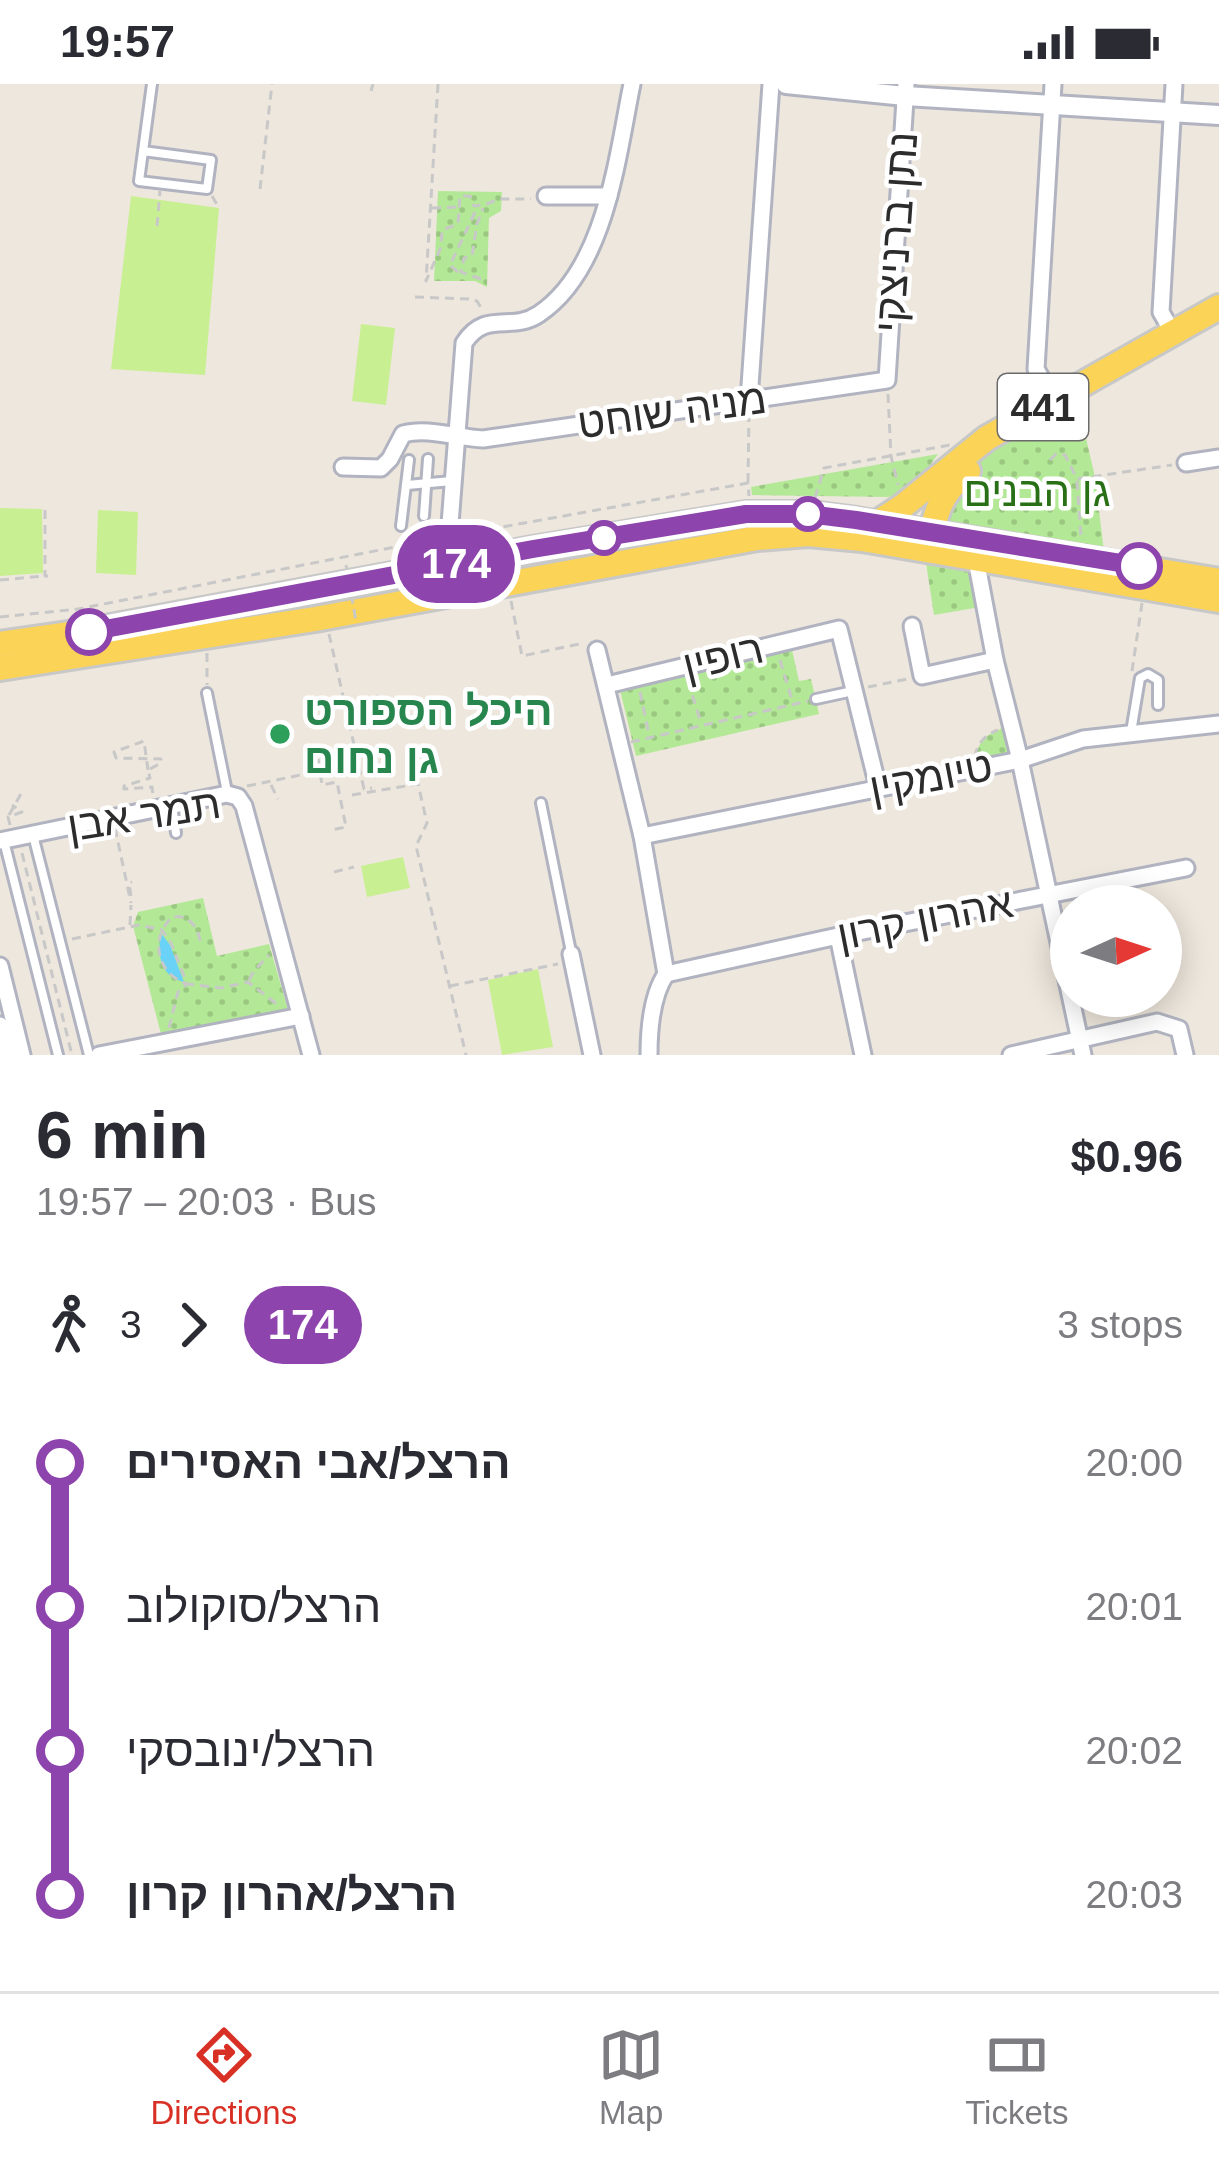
<!DOCTYPE html>
<meta charset="utf-8">
<style>
:root{--surface:#fff;--page:#f2f2f3;--text:#2b2b33;--muted:#7c7c81;--line:#e1e1e2;--accent:#d93025}
body{margin:0;font-family:Helvetica,"Noto Sans Hebrew",sans-serif;background:var(--page);color:var(--text);height:100vh;display:flex;flex-direction:column;font-size:45px;white-space:nowrap}
*{box-sizing:border-box;margin:0}
p{font-size:39px;color:var(--muted)}
.icon{flex:none;width:66px;height:66px;fill:none;stroke:currentColor;stroke-width:2;stroke-linecap:round;stroke-linejoin:round}
.map{position:relative;height:971px;overflow:hidden}
.drawer{display:flex;flex-direction:column;background:var(--surface);flex:1}
.drawer>*{flex:none}
.badge{padding:0 24px;border-radius:39px;font-size:42px;line-height:78px}
.needle{width:78px;rotate:87deg}
.controls{position:absolute;left:1050px;top:801px;display:grid;gap:24px}
.controls a{display:grid;place-items:center;width:132px;height:132px;border-radius:50%;background:var(--surface);box-shadow:0 6px 30px #0003;font-size:60px}
.map>.badge{position:absolute;translate:-50% -50%;box-shadow:0 0 0 6px #fff}
.legs{display:flex;align-items:center;gap:18px;height:132px;padding:0 36px;font-size:39px}
.legs p{margin-inline-start:auto}
.summary{display:flex;align-items:center;justify-content:space-between;height:204px;padding:0 36px}
h1{font-size:66px;font-weight:600;line-height:90px}
ul{padding:0 36px;list-style:none}
li{display:flex;align-items:center;gap:42px;height:144px;font-size:45px}
li i{display:grid;place-items:center;width:18px;height:100%;margin:0 15px;background:currentColor}
li i::after{content:'';width:30px;height:30px;margin:-15px;border:9px solid;border-radius:50%;background:var(--surface)}
li p{margin-inline-start:auto}
li:first-child i{background:linear-gradient(#0000 50%,currentColor 0)}
li:last-child i{background:linear-gradient(currentColor 50%,#0000 0)}
.status{display:flex;justify-content:space-between;align-items:center;height:84px;padding:0 60px;background:var(--surface);direction:ltr}
.status svg{height:33px;fill:currentColor}
.tab-bar{display:flex;justify-content:space-around;align-items:center;height:168px;border-top:3px solid var(--line);background:var(--surface);font-size:33px;color:var(--muted)}
.tab-bar a{display:grid;justify-items:center;gap:6px}
.tab-bar .active{color:var(--accent)}
.map>svg:first-child{display:block}
.park{fill:url(#park-dots)}
.pitch{fill:#c8f092}
.water{fill:#6ad2f7}
.lines{fill:none;stroke-linecap:round;stroke-linejoin:round}
.service-casing{stroke:#b1b4c0;stroke-width:14}
.minor-casing{stroke:#b1b4c0;stroke-width:21}
.tertiary-casing{stroke:#b1b4c0;stroke-width:24}
.primary-casing{stroke:#c8c8c8;stroke-width:30}
.path{stroke:#c8c8c8;stroke-width:3;stroke-dasharray:9 6;stroke-linecap:butt}
.service{stroke:#fff;stroke-width:8}
.minor{stroke:#fff;stroke-width:15}
.tertiary{stroke:#fff;stroke-width:18}
.primary{stroke:#fad357;stroke-width:24}
.path-bridge{stroke:#c8c8c8;stroke-width:3;stroke-dasharray:9 6;stroke-linecap:butt}
.line-1-casing{stroke:#fff;stroke-width:27}
.line-1{stroke:#8e44ad;stroke-width:18}
.stop-1-dot{fill:#fff;stroke:#8e44ad;stroke-width:6}
.leisure-dot{fill:#2e9e5b;stroke:#fff;stroke-width:4.5}
.labels{text-anchor:middle;dominant-baseline:central;stroke-width:9;stroke-linejoin:round;paint-order:stroke}
.shield{fill:#fff;stroke:#6b6b6b;stroke-width:3}
.shield-label{font-size:39px;font-weight:bold;fill:#2c2c2c}
.street-label{font-size:42px;fill:#2c2c2c;stroke:#fff}
.park-label{font-size:42px;fill:#286f16;stroke:#fff}
.leisure-label{font-size:42px;font-weight:bold;fill:#27864d;stroke:#fff;text-anchor:start}
</style>
<div class="status"><b>19:57</b><svg viewBox="0 0 49 12"><path d="M0 12V9h3v3zM5 12V6h3v6zM10 12V3h3v9zM15 12V0h3v12zM26 1h20v11H26zM47 4h2v5h-2z"/></svg></div>
<div class="map">
<svg width="1219" height="971" viewBox="0 0 1219 971">
<defs>
<pattern id="park-dots" width="8" height="8" patternUnits="userSpaceOnUse" patternTransform="scale(3)"><rect width="8" height="8" fill="#b3e896"/><path d="M2 2h.1M6 6h.1" fill="none" stroke="#9ac781" stroke-width="1.8" stroke-linecap="round"/></pattern>
</defs>
<rect width="100%" height="100%" fill="#eee7dd"/>
<!-- park -->
<g class="park">
<polygon points="438,107 502,108 501,127 489,134 487,203 475,197 434,197"/>
<path d="M1077,315L1095,393L1105,476L956,451C951,443 945,435 946,425C952,378 1039,338 1077,315Z"/>
<polygon points="938,370 909,410 888,413 752,411 751,403"/>
<polygon points="926,479 973,486 980,523 934,531"/>
<polygon points="792,566 799,597 811,595 819,630 636,672 620,606"/>
<path d="M1011,641L1020,676L973,685C978,655 983,651 1011,641Z"/>
<polygon points="203,814 217,872 269,860 289,929 162,954 133,842 138,828"/>
</g>
<!-- pitch -->
<g class="pitch">
<polygon points="131,112 219,124 205,291 111,285"/>
<polygon points="361,240 395,244 386,321 352,317"/>
<polygon points="0,424 42,425 43,489 0,492"/>
<polygon points="98,426 138,428 136,491 96,489"/>
<polygon points="403,773 410,804 367,813 361,782"/>
<polygon points="538,885 553,963 502,971 488,896"/>
</g>
<!-- water -->
<path class="water" d="M161,849L170,861L184,898C160,892 157,871 161,849Z"/>
<g class="lines">
<!-- service casing -->
<g class="service-casing">
<g id="service">
<polyline points="143,67 211,76 207,105 139,97 152,0"/>
<polyline points="407,401 452,397"/>
<polyline points="424,432 428,375"/>
<polyline points="401,442 409,376"/>
<polyline points="207,609 227,708"/>
<polyline points="816,615 853,607"/>
<polyline points="1131,648 1140,594 1148,590 1158,596 1158,621"/>
<polyline points="541,719 571,868"/>
<polyline points="172,722 176,749"/>
<polyline points="33,751 89,971"/>
<polyline points="4,757 58,971"/>
</g>
</g>
<!-- minor casing -->
<g class="minor-casing">
<g id="minor">
<polyline points="1053,0 1036,285 1054,317"/>
<polyline points="546,112 609,112"/>
<polyline points="1173,249 1161,228 1174,0"/>
<polyline points="749,316 771,0"/>
<polyline points="1186,379 1219,374"/>
<path d="M343,383L381,384L390,375L403,350C427,343 458,354 483,355L887,296L906,0"/>
<path d="M450,440C461,460 472,463 494,466"/>
<polyline points="975,470 995,576 1020,676 1083,971"/>
<path d="M424,482L446,458L450,440L464,259C486,225 511,249 539,230C606,185 617,73 632,0"/>
<polyline points="912,542 922,592 995,576"/>
<path d="M597,566L642,752L666,890C652,911 649,946 649,971"/>
<polyline points="607,601 839,545 878,703"/>
<polyline points="642,752 1020,676 1083,655 1219,640"/>
<polyline points="0,757 227,710 238,713 244,722 311,971"/>
<polyline points="838,852 863,971"/>
<polyline points="571,870 592,971"/>
<polyline points="0,882 22,971"/>
<polyline points="666,890 838,852 1186,784"/>
<polyline points="0,941 8,971"/>
<polyline points="99,971 301,932"/>
<polyline points="1011,971 1157,938 1179,945 1185,971"/>
</g>
</g>
<!-- tertiary casing -->
<g class="tertiary-casing">
<polyline id="tertiary" points="786,0 905,12 1219,31"/>
</g>
<!-- primary casing -->
<g class="primary-casing">
<g id="primary">
<polyline points="877,439 903,422 987,354 1219,223"/>
<path d="M925,457C932,447 933,440 937,429C943,410 954,399 968,387"/>
<polyline points="0,560 89,547 533,465 746,430 809,430 856,436 1219,497"/>
<polyline points="0,584 315,535 757,454 808,450 862,455 1219,516"/>
</g>
</g>
<!-- path -->
<g class="path">
<polyline points="438,0 426,197 441,163 442,146 458,140 460,112 470,112 474,122 484,121 499,115 531,115"/>
<polyline points="371,7 373,0"/>
<polyline points="260,105 272,0"/>
<polyline points="212,112 219,124"/>
<polyline points="432,124 458,123"/>
<polyline points="157,142 160,107"/>
<polyline points="458,188 450,181 477,124"/>
<polyline points="481,195 461,188 464,174 472,172 477,140 483,124"/>
<polyline points="415,213 469,215 477,217 483,227"/>
<polyline points="888,310 891,372 898,401"/>
<polyline points="1050,376 1056,370 1065,371 1077,395 1172,381"/>
<polyline points="1077,397 1081,453"/>
<polyline points="748,398 749,330"/>
<polyline points="815,414 824,384 950,361"/>
<polyline points="45,426 45,492 48,492"/>
<polyline points="474,448 748,399 749,412"/>
<polyline points="0,496 44,492"/>
<polyline points="511,517 522,572 584,559"/>
<polyline points="0,533 78,525 426,457"/>
<polyline points="329,550 364,705 372,704"/>
<polyline points="207,569 207,601"/>
<polyline points="780,576 793,619"/>
<polyline points="1132,587 1142,519"/>
<polyline points="688,597 701,639"/>
<polyline points="868,603 912,594"/>
<polyline points="640,608 649,651"/>
<polyline points="323,630 354,618 355,623 369,620 368,615 379,612"/>
<polyline points="631,658 808,617"/>
<path d="M975,673C977,659 985,651 998,646"/>
<polyline points="318,675 322,701 337,698 346,743 331,746"/>
<polyline points="415,682 418,698"/>
<polyline points="148,686 144,657 114,668 116,674 161,675 161,679 148,686 150,694 124,702 124,705 152,703 153,711"/>
<polyline points="271,701 278,715"/>
<polyline points="247,702 320,687 317,674"/>
<polyline points="352,711 418,700 427,739 416,762 466,971"/>
<polyline points="9,731 22,708"/>
<polyline points="10,741 8,733 22,728 12,721"/>
<polyline points="115,744 131,819"/>
<polyline points="22,769 72,971"/>
<polyline points="334,788 354,783"/>
<polyline points="131,812 129,799 132,798"/>
<polyline points="130,841 131,821"/>
<polyline points="72,855 139,841 162,846 171,859 187,900 221,904 248,898 278,921"/>
<polyline points="249,896 254,887 269,871"/>
<polyline points="450,902 558,880"/>
<path d="M169,944L178,908L187,900C157,890 149,855 172,833C188,830 198,842 200,857"/>
</g>
<!-- service -->
<use href="#service" class="service"/>
<!-- minor -->
<use href="#minor" class="minor"/>
<!-- tertiary -->
<use href="#tertiary" class="tertiary"/>
<!-- primary -->
<use href="#primary" class="primary"/>
<!-- path-bridge -->
<polyline class="path-bridge" points="346,481 356,537"/>
</g>
<g class="lines">
<!-- line-1 casing -->
<g class="line-1-casing">
<polyline id="line-1" points="89,548 533,465 746,430 808,430 856,436 1139,482"/>
</g>
<!-- line-1 -->
<use href="#line-1" class="line-1"/>
</g>
<!-- markers -->
<g class="stop-1-dot">
<circle cx="808" cy="430" r="15"/>
<circle cx="604" cy="454" r="15"/>
<circle cx="1139" cy="482" r="21"/>
<circle cx="89" cy="548" r="21"/>
</g>
<circle class="leisure-dot" cx="280" cy="650" r="12"/>
<g class="labels">
<!-- shield labels -->
<rect class="shield" x="998" y="290" width="90" height="66" rx="9"/>
<g class="shield-label">
<text x="1043" y="323">441</text>
</g>
<!-- street labels -->
<g class="street-label">
<text transform="translate(896 148) rotate(-86)">נתן ברניצקי</text>
<text transform="translate(672 327) rotate(-8)">מניה שוחט</text>
<text transform="translate(723 573) rotate(-14)">רופין</text>
<text transform="translate(931 693) rotate(-11)">טיומקין</text>
<text transform="translate(144 731) rotate(-9)">תמר אבן</text>
<text transform="translate(925 835) rotate(-11)">אהרון קרון</text>
</g>
<!-- park labels -->
<g class="park-label">
<text x="1037" y="407">גן הבנים</text>
</g>
<!-- leisure labels -->
<g class="leisure-label">
<text x="304" y="626">היכל הספורט<tspan x="304" dy="48">גן נחום</tspan></text>
</g>
</g>
</svg>
<div class="controls">
<a><svg class="needle" viewBox="-14 -14 28 28"><path d="M0-13l5 13h-10z" fill="#e53935"/><path d="M0 13l5-13h-10z" fill="#7c7c81"/></svg></a>
</div>
<b class="badge" style="left:456px;top:480px;background:#8e44ad;color:#fff">174</b>
</div>
<section class="drawer">
<div class="summary"><div><h1>6 min</h1><p>19:57 – 20:03 · Bus</p></div><b>$0.96</b></div>
<div class="legs"><svg class="icon" aria-label="walk" viewBox="0 0 24 24"><circle cx="13" cy="4" r="2"/><path d="M13 8l-2 6 4 7M11 14l-3 7M7 12l3-4h3l4 4"/></svg>3<svg class="icon" aria-label="forward" viewBox="0 0 24 24"><path d="M9 5l7 7-7 7"/></svg><b class="badge" style="background:#8e44ad;color:#fff">174</b><p>3 stops</p></div>
<ul>
<li><i style="color:#8e44ad"></i><b>הרצל/אבי האסירים</b><p>20:00</p></li>
<li><i style="color:#8e44ad"></i><span>הרצל/סוקולוב</span><p>20:01</p></li>
<li><i style="color:#8e44ad"></i><span>הרצל/ינובסקי</span><p>20:02</p></li>
<li><i style="color:#8e44ad"></i><b>הרצל/אהרון קרון</b><p>20:03</p></li>
</ul>
</section>
<nav class="tab-bar">
<a class="active"><svg class="icon" aria-label="directions" viewBox="0 0 24 24"><path d="M12 3l9 9-9 9-9-9zM9 14v-3h6M13 9l2 2-2 2"/></svg>Directions</a>
<a><svg class="icon" aria-label="map" viewBox="0 0 24 24"><path d="M3 6l6-2 6 2 6-2v14l-6 2-6-2-6 2zM9 4v14M15 6v14"/></svg>Map</a>
<a><svg class="icon" aria-label="tickets" viewBox="0 0 24 24"><path d="M3 7h18v10H3zM15 7v10"/></svg>Tickets</a>
</nav>
